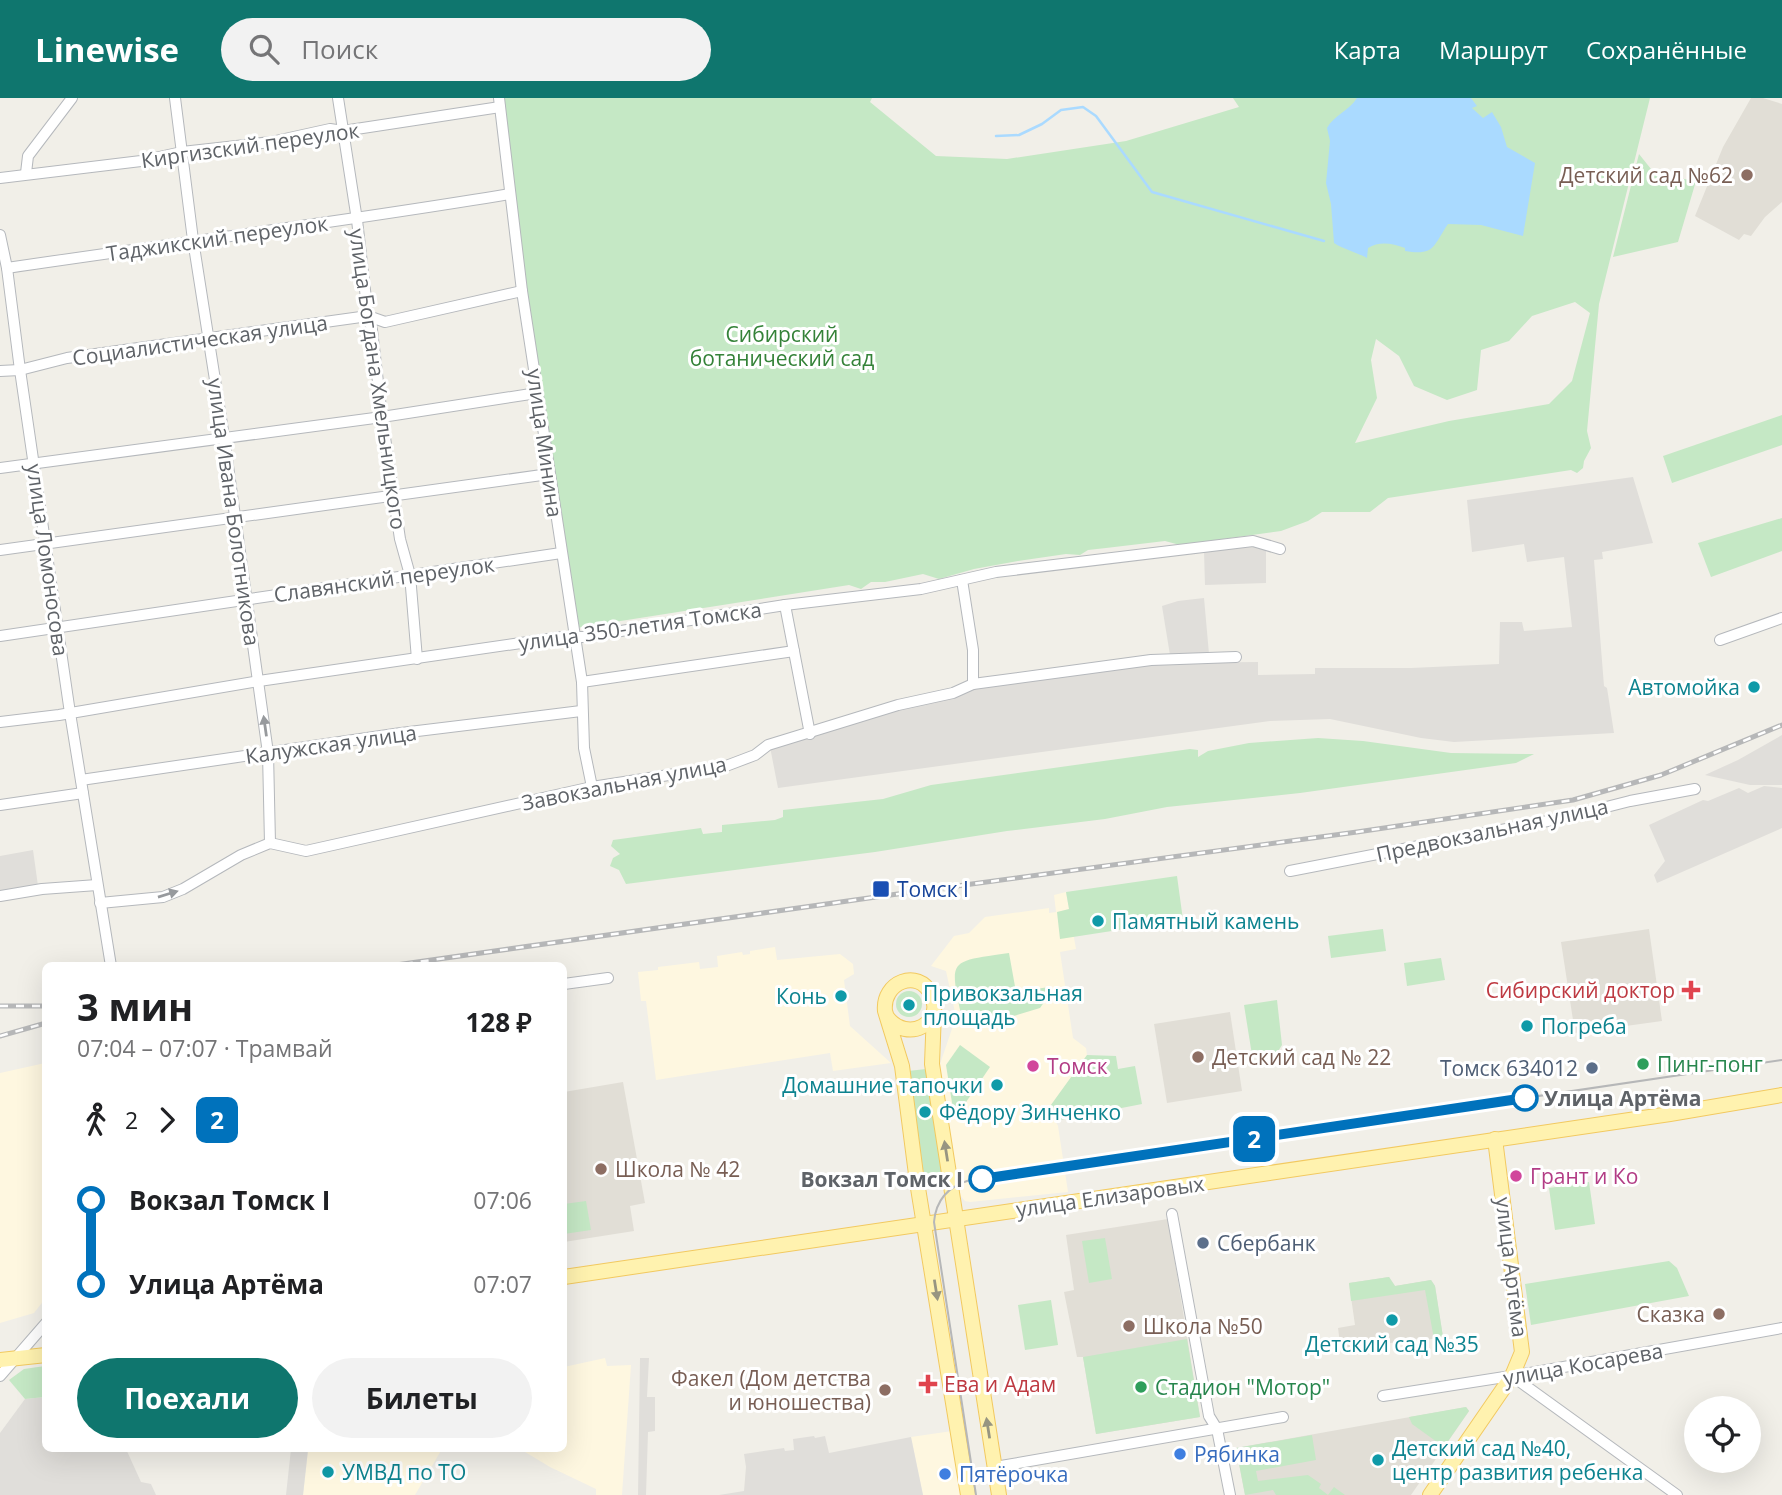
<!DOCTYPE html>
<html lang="ru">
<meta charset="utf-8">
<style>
:root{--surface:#fff;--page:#f2f2f2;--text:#202124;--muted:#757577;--accent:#0f766e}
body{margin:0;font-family:"Open Sans",sans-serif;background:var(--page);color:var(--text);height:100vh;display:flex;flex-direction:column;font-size:26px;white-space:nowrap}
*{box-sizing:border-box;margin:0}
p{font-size:23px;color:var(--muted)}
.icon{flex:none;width:38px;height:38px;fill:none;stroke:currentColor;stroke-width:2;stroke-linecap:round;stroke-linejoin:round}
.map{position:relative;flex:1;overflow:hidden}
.side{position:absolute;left:42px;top:864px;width:525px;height:490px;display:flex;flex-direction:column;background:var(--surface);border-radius:10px;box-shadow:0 7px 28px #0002}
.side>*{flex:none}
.badge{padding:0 14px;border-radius:10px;font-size:24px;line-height:46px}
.fabs{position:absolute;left:1684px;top:1298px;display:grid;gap:14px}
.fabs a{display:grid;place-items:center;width:77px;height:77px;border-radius:50%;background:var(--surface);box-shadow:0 7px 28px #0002;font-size:35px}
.map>.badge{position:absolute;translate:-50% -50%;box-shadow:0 0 0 4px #fff}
.legs{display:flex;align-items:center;gap:10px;height:77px;padding:0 35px;font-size:23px}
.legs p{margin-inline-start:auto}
.headline{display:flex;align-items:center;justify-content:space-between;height:119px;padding:0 35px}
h1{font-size:38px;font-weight:700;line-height:52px}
.action{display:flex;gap:14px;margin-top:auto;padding:14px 35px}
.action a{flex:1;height:80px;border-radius:42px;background:var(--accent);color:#fff;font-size:28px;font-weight:700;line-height:80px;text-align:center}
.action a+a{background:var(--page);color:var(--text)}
ul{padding:0 35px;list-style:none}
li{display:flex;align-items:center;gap:24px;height:84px;font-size:26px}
li i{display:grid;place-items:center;width:10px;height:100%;margin:0 9px;background:currentColor}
li i::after{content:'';width:18px;height:18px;margin:-9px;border:5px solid;border-radius:50%;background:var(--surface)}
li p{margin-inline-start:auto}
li:first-child i{background:linear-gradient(#0000 50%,currentColor 0)}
li:last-child i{background:linear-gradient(currentColor 50%,#0000 0)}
header{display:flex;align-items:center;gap:42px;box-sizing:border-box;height:98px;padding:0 35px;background:var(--accent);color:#fff}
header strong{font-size:33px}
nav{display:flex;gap:38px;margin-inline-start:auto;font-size:24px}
.search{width:490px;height:63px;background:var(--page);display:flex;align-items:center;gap:18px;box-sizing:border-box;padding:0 24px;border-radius:38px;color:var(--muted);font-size:26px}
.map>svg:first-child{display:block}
.commercial{fill:#fef7e0}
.industrial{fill:#e0deda}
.education{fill:#e1ded6}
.green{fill:#c5e8c5;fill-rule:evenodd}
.water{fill:#aadaff}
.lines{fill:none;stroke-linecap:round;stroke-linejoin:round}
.stream{stroke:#aadaff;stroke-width:2.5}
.minor-casing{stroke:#b5b8bc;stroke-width:12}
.major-casing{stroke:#f2c960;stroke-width:16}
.minor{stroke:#fff;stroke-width:10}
.major{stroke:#fff2af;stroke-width:14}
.tram{stroke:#b6b7b8;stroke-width:2}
.rail-casing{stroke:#b6b7b8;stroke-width:5}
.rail{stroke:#fff;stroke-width:2.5;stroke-dasharray:8;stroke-linecap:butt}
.oneway{fill:#979a9d}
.oneway2{fill:#979581}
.line-1-casing{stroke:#fff;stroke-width:16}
.line-1{stroke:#0072bc;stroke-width:10}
.education-dot{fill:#8d6e63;stroke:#fff;stroke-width:2.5}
.culture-dot{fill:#0f9aa8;stroke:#fff;stroke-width:2.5}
.transit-dot{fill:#1a4fb4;stroke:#fff;stroke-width:2.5}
.health-dot{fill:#e0444e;stroke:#fff;stroke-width:2.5}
.leisure-dot{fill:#2e9e5b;stroke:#fff;stroke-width:2.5}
.hotel-dot{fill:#d1479c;stroke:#fff;stroke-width:2.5}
.service-dot{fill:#5c6f8a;stroke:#fff;stroke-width:2.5}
.stop-1-dot{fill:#fff;stroke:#0072bc;stroke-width:3.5}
.shop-dot{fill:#3f7fe0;stroke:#fff;stroke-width:2.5}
.labels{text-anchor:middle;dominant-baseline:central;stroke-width:6;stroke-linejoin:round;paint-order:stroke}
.street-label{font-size:21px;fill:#5f6368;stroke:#fff}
.education-label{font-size:21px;fill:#785e54;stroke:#fff;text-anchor:end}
.park-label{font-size:21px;fill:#348238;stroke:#fff}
.culture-label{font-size:21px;fill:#0d838f;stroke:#fff;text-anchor:start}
.transit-label{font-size:21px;fill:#164399;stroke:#fff;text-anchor:start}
.health-label{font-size:21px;fill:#be3a42;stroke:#fff;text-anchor:end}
.leisure-label{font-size:21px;fill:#27864d;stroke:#fff;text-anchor:start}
.hotel-label{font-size:21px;fill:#b23c85;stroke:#fff;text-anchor:start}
.service-label{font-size:21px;fill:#4e5e75;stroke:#fff;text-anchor:end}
.stop-label{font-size:21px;font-weight:bold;fill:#5f6368;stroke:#fff;text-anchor:start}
.shop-label{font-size:21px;fill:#366cbe;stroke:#fff;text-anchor:start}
</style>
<header>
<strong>Linewise</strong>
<div class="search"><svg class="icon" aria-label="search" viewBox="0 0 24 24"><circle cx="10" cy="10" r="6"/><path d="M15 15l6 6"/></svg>Поиск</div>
<nav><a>Карта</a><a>Маршрут</a><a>Сохранённые</a></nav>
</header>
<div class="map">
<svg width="1782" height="1397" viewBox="0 0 1782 1397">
<rect width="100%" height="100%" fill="#f1efe8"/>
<!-- commercial -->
<g class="commercial">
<polygon points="1066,794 1076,851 1060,854 1073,940 1086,950 1087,957 1049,1011 1058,1028 1068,1094 970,1104 965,1103 958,1095 939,969 956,919 946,873 931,868 954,838 969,835 985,819 1049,810 1049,815 1056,814 1054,797"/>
<polygon points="775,849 777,862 840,856 853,866 854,876 844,882 850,928 891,965 833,973 830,955 656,982 646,903 641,903 638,874 658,872 658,869 699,864 700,871 718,869 717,858 742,854 743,857 750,856 750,853"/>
<polygon points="45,965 45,1201 34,1215 0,1225 0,975"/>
<polygon points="605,1260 607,1268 631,1267 622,1397 596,1397 596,1391 550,1369 520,1351 564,1351 564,1269"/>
<polygon points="952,1333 961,1397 923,1397 911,1339"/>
<polygon points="308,1351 442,1351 415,1397 303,1397"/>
</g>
<!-- industrial -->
<g class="industrial">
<polygon points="1633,379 1653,445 1602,454 1603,461 1594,462 1604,588 1607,590 1614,635 1454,644 1421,640 1330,621 1270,623 778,690 770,649 974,589 1149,565 1258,564 1258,577 1315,576 1315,570 1411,570 1499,566 1500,524 1522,524 1524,533 1572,529 1564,459 1527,464 1524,446 1472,454 1467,402"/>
<polygon points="1266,448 1266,485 1205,487 1204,453"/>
<polygon points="1204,500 1209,556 1170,557 1162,508 1178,503"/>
<polygon points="1782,637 1782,687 1750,687 1705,677 1738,662"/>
<polygon points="1764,688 1782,690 1782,730 1657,785 1654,777 1665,763 1649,727 1703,702 1708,703 1739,690 1748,695"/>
<polygon points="33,752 38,788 0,794 0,758"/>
<polygon points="640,1260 649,1260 647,1299 655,1299 655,1333 648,1334 646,1397 638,1397"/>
<polygon points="45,1299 46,1351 126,1351 141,1384 151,1386 156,1397 0,1397 0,1335 25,1301"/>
<polygon points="814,1338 815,1340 825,1338 829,1355 911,1339 923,1397 719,1397 744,1393 746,1369 744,1356 784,1350 785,1353 794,1352 793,1341"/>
<polygon points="291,1351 308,1352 303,1397 286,1397"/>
</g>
<!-- education -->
<g class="education">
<polygon points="1751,0 1763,0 1782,6 1782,104 1765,119 1751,138 1744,136 1739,142 1695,118 1723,49"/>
<polygon points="1649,831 1662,923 1575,935 1561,844"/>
<polygon points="1230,914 1242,993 1167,1005 1154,926"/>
<polygon points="623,984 645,1105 630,1108 634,1133 564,1144 564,994"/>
<polygon points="1168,1121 1200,1319 1096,1336 1083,1259 1077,1259 1064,1194 1074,1192 1066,1137"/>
<polygon points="1389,1179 1395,1188 1431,1182 1435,1188 1443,1239 1426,1242 1422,1240 1341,1253 1338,1230 1355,1227 1349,1185"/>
<polygon points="1466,1309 1469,1313 1411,1397 1245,1397 1236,1350"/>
</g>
<!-- green -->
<g class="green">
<path d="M503,0H872L870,4L936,58L1007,61L1126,43L1239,9L1233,0H1650L1599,206L1587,333L1591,350L1584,363L1583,370L1577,375L1571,372L1388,400L1370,414H1322L1308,423L1281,433L1180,447L1165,443L1106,450L1088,452L1080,457L1066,456L1018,463L974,471L939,481L923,476L885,484H871L861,491L849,487L576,530L538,284ZM1575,204L1590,215L1572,283L1549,306L1449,323L1355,345L1377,300L1371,262L1376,241L1399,258L1414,288L1447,302L1477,292L1481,252L1509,243L1532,218Z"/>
<polygon points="1639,56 1655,76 1696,83 1678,144 1613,159"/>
<polygon points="1782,317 1782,347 1672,385 1663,358"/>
<polygon points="1782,420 1782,453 1711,479 1698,445"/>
<polygon points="1318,640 1363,643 1451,655 1534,656 1516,665 1300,695 1167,709 1105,721 1007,733 875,754 626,786 619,772 610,768 613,760 620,756 611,748 613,742 701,730 703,736 722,734 722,727 775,722 783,719 783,712 883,701 931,687 1190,651 1198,652 1198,659 1208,653 1249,645"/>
<polygon points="1177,778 1183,822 1060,841 1057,814 1069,811 1066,794"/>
<polygon points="1383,831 1386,853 1331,860 1328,838"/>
<path d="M1009,855L1016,894L1049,889L1050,896L1040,910L981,928L962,921C949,860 948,864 1009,855Z"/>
<polygon points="1441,860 1445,882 1407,888 1404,865"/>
<circle cx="909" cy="906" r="13"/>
<polygon points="1277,902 1282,947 1277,955 1252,957 1244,907"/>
<polygon points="960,947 990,969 962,1010 953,1011 946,967"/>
<polygon points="1087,957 1116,958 1118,971 1135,968 1142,1006 1055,1023 1048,1011"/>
<polygon points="926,971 942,1074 924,1077 908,973"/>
<polygon points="1589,1084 1595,1126 1555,1132 1549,1090"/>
<polygon points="586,1103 591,1132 564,1136 564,1106"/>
<polygon points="1105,1140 1112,1181 1089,1185 1082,1143"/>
<polygon points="1669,1163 1677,1170 1689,1198 1531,1227 1525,1186"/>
<polygon points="1389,1179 1395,1188 1431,1182 1435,1188 1443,1239 1434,1241 1425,1192 1351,1203 1349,1185"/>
<polygon points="1051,1202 1058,1247 1025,1252 1018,1207"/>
<polygon points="1187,1241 1200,1319 1096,1336 1083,1259"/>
<polygon points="45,1268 45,1299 25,1301 9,1282 24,1271"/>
<polygon points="1466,1309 1469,1313 1444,1349 1412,1326 1409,1319"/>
<polygon points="1312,1337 1316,1362 1256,1373 1258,1383 1308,1377 1321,1386 1319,1390 1328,1397 1334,1389 1345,1397 1276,1397 1273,1392 1245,1397 1236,1350"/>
</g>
<!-- water -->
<path class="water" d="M1357,0H1471L1477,8L1472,10L1483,20L1492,14L1501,29L1507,49L1535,65L1523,138L1481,127L1448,126C1433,148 1435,158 1405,153V150C1392,145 1379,143 1368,150L1367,160C1356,154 1345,152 1334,145L1331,106L1326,85L1330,43L1327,30C1334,17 1349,13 1357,0Z"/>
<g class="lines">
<!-- stream -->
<polyline class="stream" points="996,38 1019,37 1042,26 1061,12 1083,9 1096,18 1152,94 1324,143"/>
<!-- minor casing -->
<g class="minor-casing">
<g id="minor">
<polyline points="175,0 193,142 224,339 268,655 270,745"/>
<polyline points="338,0 357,122 368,218 372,232 382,319 400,441 410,477 417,561"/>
<polyline points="499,0 522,193 582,584 584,650 592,689"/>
<polyline points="26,75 28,58 72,0"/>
<polyline points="0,80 141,63 182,54 271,44 330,31 343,33 500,9"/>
<polyline points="0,137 7,170 20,272 70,615 111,868"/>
<path d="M7,170C175,145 343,124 510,96"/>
<polyline points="0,273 20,272 67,260 368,218 385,224 522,193"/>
<polyline points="0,370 382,319 537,295"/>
<polyline points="0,452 549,376"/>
<polyline points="962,482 973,552 973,586"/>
<polyline points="785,507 810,636"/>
<polyline points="0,538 561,455"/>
<polyline points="1720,542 1782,520"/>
<polyline points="582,584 794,553"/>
<polyline points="0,624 59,617 259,583 562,539 583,539 785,507 921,491 996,474 1253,443 1280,451"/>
<polyline points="81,682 401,635 581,613"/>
<polyline points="0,707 83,695"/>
<polyline points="1290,773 1563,720 1630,703 1695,691"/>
<polyline points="0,798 42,791 97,787"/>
<polyline points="100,805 163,799 183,791 241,757 270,745 306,753 592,689 726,668 755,657 768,647 898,607 953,595 973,586 1151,562 1236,559"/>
<polyline points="564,886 608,880"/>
<polyline points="1172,1116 1209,1318 1217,1331 1230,1397"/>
<polyline points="0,1278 46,1225"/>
<polyline points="1512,1278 1677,1397"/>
<polyline points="1383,1298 1530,1275 1782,1230"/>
<polyline points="995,1369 1283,1319"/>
</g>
</g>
<!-- major casing -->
<g class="major-casing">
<g id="major">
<polyline points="934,914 932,966 999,1397"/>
<path d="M887,919C907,946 946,925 931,896C918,870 882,884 885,913L902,968L917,1084L968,1397"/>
<polyline points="564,1179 1670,1016 1782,997"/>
<polyline points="0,1262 46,1257"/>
<polyline points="1430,1397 1512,1278 1522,1254 1495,1041"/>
</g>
</g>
<!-- minor -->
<use href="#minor" class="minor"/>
<!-- major -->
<use href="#major" class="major"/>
<!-- tram -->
<path class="tram" d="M976,1397L934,1124C936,1101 949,1088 970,1082L1782,962"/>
<!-- rail casing -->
<g class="rail-casing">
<g id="rail">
<polyline points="389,868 883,798 1357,734 1573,702 1661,677 1782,627"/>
<polyline points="0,908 46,908"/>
<polyline points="0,938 46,925"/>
</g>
</g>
<!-- rail -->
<use href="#rail" class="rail"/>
</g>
<!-- one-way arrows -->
<defs><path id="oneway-solid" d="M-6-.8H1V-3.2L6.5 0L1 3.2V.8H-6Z" transform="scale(1.75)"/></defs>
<g class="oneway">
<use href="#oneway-solid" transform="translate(265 628) rotate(-98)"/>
<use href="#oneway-solid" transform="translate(168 796) rotate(-17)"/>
</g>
<g class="oneway2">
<use href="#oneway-solid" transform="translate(946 1053) rotate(-99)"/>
<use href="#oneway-solid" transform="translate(936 1192) rotate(81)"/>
<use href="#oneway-solid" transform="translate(988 1330) rotate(-99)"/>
</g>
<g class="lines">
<!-- line-1 casing -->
<g class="line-1-casing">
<polyline id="line-1" points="982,1081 1525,1000"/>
</g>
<!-- line-1 -->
<use href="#line-1" class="line-1"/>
</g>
<!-- markers -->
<g class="education-dot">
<circle cx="1747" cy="77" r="7"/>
<circle cx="1198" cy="959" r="7"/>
<circle cx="601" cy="1071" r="7"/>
<circle cx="1719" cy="1216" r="7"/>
<circle cx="1129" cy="1228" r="7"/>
<circle cx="885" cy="1292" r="7"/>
</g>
<g class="culture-dot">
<circle cx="1754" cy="589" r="7"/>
<circle cx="1098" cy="823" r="7"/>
<circle cx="841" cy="898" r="7"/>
<circle cx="909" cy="907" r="7"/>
<circle cx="1527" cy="928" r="7"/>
<circle cx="997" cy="987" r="7"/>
<circle cx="925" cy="1014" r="7"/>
<circle cx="1392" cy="1222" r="7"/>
<circle cx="1378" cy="1362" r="7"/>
<circle cx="328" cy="1374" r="7"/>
</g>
<rect class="transit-dot" x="872" y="782" width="18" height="18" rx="3.5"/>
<g class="health-dot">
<path d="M1687.5 881.5h7v7h7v7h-7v7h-7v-7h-7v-7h7z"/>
<path d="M924.5 1275.5h7v7h7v7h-7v7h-7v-7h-7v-7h7z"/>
</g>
<g class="leisure-dot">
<circle cx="1643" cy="966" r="7"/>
<circle cx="1141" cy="1289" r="7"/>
</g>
<g class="hotel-dot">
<circle cx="1033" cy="968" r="7"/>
<circle cx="1516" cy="1078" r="7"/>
</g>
<g class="service-dot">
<circle cx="1592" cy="970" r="7"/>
<circle cx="1203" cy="1145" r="7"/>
</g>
<g class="stop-1-dot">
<circle cx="1525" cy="1000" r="12"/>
<circle cx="982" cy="1081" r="12"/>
</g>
<g class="shop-dot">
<circle cx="1180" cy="1356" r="7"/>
<circle cx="945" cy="1376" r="7"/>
</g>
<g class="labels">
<!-- street labels -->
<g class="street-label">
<text transform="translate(250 47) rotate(-8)">Киргизский переулок</text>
<text transform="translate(217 140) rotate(-8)">Таджикский переулок</text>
<text transform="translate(200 242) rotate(-8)">Социалистическая улица</text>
<text transform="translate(378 281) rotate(82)">улица Богдана Хмельницкого</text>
<text transform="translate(545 345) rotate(82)">улица Минина</text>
<text transform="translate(234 414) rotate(82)">улица Ивана Болотникова</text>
<text transform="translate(48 462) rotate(82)">улица Ломоносова</text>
<text transform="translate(384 481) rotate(-8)">Славянский переулок</text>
<text transform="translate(640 528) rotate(-8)">улица 350-летия Томска</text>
<text transform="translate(331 646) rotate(-8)">Калужская улица</text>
<text transform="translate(624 685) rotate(-11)">Завокзальная улица</text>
<text transform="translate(1492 732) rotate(-12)">Предвокзальная улица</text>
<text transform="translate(1110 1098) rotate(-8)">улица Елизаровых</text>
<text transform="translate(1512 1169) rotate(83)">улица Артёма</text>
<text transform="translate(1583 1266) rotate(-10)">улица Косарева</text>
</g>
<!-- education labels -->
<g class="education-label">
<text x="1733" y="77">Детский сад №62</text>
<text x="1212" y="959" text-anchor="start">Детский сад № 22</text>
<text x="615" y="1071" text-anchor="start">Школа № 42</text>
<text x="1705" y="1216">Сказка</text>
<text x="1143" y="1228" text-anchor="start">Школа №50</text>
<text x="871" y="1280">Факел (Дом детства<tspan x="871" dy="24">и юношества)</tspan></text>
</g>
<!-- park labels -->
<g class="park-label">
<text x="782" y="236">Сибирский<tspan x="782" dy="24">ботанический сад</tspan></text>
</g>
<!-- culture labels -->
<g class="culture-label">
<text x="1740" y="589" text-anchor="end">Автомойка</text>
<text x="1112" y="823">Памятный камень</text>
<text x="923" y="895">Привокзальная<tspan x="923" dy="24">площадь</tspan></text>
<text x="827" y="898" text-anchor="end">Конь</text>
<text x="1541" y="928">Погреба</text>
<text x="983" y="987" text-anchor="end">Домашние тапочки</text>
<text x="939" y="1014">Фёдору Зинченко</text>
<text x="1392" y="1246" text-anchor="middle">Детский сад №35</text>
<text x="1392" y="1350">Детский сад №40,<tspan x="1392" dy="24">центр развития ребенка</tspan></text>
<text x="342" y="1374">УМВД по ТО</text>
</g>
<!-- transit labels -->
<g class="transit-label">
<text x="897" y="791">Томск I</text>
</g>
<!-- health labels -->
<g class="health-label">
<text x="1675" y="892">Сибирский доктор</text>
<text x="944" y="1286" text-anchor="start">Ева и Адам</text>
</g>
<!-- leisure labels -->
<g class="leisure-label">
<text x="1657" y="966">Пинг-понг</text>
<text x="1155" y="1289">Стадион "Мотор"</text>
</g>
<!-- hotel labels -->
<g class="hotel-label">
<text x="1047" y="968">Томск</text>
<text x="1530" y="1078">Грант и Ко</text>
</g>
<!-- service labels -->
<g class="service-label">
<text x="1578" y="970">Томск 634012</text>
<text x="1217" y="1145" text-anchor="start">Сбербанк</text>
</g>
<!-- stop labels -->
<g class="stop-label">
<text x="1544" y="1000">Улица Артёма</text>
<text x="963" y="1081" text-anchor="end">Вокзал Томск I</text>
</g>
<!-- shop labels -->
<g class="shop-label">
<text x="1194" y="1356">Рябинка</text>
<text x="959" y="1376">Пятёрочка</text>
</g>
</g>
</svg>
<div class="fabs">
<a><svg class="icon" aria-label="locate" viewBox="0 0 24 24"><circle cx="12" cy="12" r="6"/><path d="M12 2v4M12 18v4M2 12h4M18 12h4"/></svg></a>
</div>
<b class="badge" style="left:1254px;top:1041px;background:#0072bc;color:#fff">2</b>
<section class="side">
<div class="headline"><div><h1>3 мин</h1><p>07:04 – 07:07 · Трамвай</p></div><b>128 ₽</b></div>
<div class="legs"><svg class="icon" aria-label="walk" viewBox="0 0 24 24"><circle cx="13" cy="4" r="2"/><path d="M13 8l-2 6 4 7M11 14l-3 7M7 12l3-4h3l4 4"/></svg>2<svg class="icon" aria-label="forward" viewBox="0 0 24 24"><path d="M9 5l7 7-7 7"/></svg><b class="badge" style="background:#0072bc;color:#fff">2</b></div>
<ul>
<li><i style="color:#0072bc"></i><b>Вокзал Томск I</b><p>07:06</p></li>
<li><i style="color:#0072bc"></i><b>Улица Артёма</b><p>07:07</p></li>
</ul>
<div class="action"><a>Поехали</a><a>Билеты</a></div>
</section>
</div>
